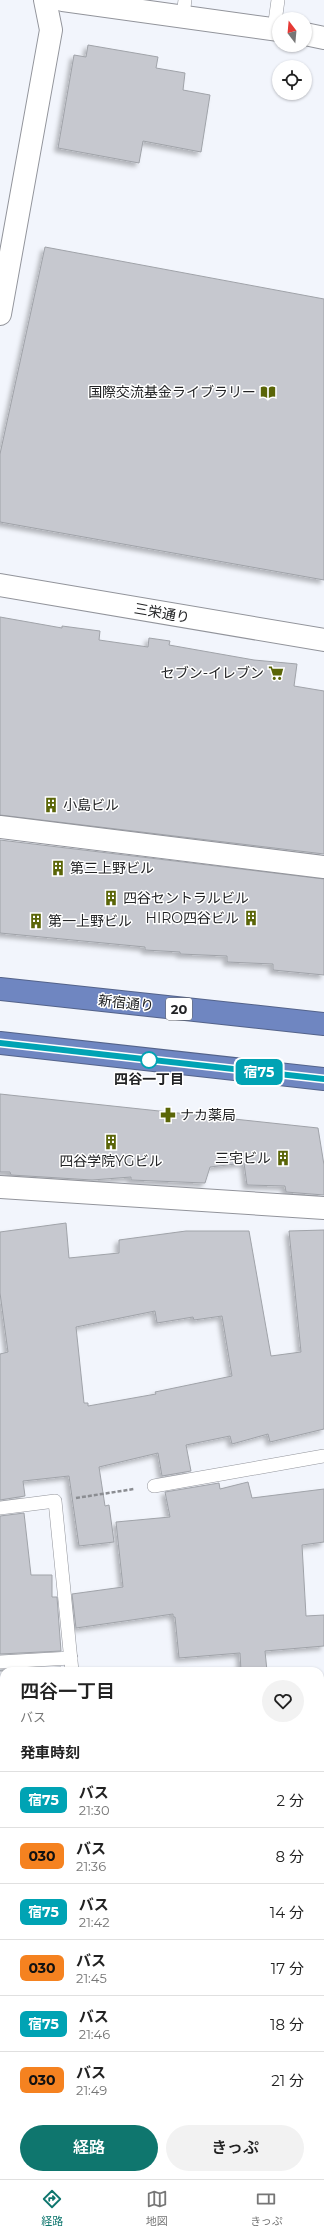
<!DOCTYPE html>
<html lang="ja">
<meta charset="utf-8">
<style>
:root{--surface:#fff;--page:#f2f2f2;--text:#222;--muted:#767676;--line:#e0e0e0;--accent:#0f766e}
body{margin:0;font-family:Montserrat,"Noto Sans JP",sans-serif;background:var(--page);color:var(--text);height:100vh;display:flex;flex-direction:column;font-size:15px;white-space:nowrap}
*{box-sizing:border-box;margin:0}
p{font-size:13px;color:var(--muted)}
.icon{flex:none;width:22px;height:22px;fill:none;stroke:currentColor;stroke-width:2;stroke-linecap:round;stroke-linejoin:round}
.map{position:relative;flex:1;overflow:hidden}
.panel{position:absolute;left:0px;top:1667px;width:324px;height:512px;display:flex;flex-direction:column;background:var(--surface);border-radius:12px 12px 0 0;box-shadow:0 1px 3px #0004}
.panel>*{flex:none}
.badge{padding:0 8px;border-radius:6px;font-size:14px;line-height:26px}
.needle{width:26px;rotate:344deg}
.buttons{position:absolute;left:272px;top:12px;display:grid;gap:8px}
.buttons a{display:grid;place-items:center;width:40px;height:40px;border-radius:50%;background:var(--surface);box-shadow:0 1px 3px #0004;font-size:20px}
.map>.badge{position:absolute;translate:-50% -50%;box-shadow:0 0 0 2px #fff}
h2{padding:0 20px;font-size:15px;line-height:36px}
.round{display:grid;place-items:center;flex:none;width:42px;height:42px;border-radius:21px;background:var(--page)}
.summary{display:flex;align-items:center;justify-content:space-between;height:68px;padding:0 20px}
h1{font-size:19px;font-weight:600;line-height:30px}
.cta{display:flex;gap:8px;margin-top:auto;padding:8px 20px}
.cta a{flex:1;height:46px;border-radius:24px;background:var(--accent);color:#fff;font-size:16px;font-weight:600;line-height:46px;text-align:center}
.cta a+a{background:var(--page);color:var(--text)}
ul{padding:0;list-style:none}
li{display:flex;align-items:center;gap:12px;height:56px;padding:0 20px;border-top:1px solid var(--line)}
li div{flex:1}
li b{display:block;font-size:15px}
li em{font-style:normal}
li .badge{min-width:44px;font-weight:700;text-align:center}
.dock{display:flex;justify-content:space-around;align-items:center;height:56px;border-top:1px solid var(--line);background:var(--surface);font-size:11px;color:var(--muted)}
.dock a{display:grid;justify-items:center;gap:2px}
.dock .active{color:var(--accent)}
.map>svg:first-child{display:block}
.building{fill:#c6c8cf;stroke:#a0a3a9;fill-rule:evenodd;filter:url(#shadow)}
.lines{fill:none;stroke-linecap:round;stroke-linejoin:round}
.lane-casing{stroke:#92949b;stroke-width:14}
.street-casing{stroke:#92949b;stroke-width:24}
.highway-casing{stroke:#54638a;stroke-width:24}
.path{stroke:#8b8d92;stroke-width:2.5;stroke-dasharray:4 2;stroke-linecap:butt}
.lane{stroke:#fff;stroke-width:13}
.street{stroke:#fff;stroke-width:22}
.highway{stroke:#6f86c1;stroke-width:22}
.line-casing{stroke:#fff;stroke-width:9}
.line{stroke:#00a3b4;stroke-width:6}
.stop-dot{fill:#fff;stroke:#00a3b4;stroke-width:2}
.labels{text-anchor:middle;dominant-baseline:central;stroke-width:3;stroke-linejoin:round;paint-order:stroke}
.shield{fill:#fff;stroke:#646566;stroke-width:1}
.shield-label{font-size:13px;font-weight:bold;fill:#222325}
.poi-label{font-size:14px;fill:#222325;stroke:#fff;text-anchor:start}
.street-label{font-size:14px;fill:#222325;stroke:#fff}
.stop-label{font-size:14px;font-weight:bold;fill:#222325;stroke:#fff}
</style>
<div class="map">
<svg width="324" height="2179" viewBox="0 0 324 2179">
<defs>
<filter id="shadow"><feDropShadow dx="-3.5" dy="3.5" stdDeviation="2" flood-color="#0004"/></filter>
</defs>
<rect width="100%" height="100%" fill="#f2f5fc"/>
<!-- building -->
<g class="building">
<polygon points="88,45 158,57 156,68 185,73 183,90 210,95 201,152 143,141 139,163 58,148 74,55 86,57"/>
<polygon points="45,247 324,299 324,580 0,522 0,454"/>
<polygon points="0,617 62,628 62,626 100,631 99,640 148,647 149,638 170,641 169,645 254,660 297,664 294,686 324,691 324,854 0,815"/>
<polygon points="0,840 324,879 324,975 273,970 273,964 227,962 227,956 180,954 180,952 145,950 145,947 0,933"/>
<polygon points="0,1094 318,1128 324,1165 324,1195 286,1192 285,1186 247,1185 244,1163 210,1167 205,1183 131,1180 131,1177 92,1180 11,1175 10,1172 0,1172"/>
<path d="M66,1223L69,1258L119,1253V1240L186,1231H249L271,1356L301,1352L289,1231L324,1230V1429L270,1442L268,1434L232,1444L230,1436L186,1445L191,1471L162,1476L158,1453L99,1467L105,1506L109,1505L114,1542L79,1546L69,1476L23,1481L25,1496L0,1500V1354L8,1352L0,1293V1232ZM155,1311L157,1323L193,1317L194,1320L222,1316L232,1376L155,1392L156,1394L88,1406V1403H84L76,1327Z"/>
<polygon points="248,1482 252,1498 324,1489 324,1542 302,1545 306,1616 324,1615 324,1646 265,1651 267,1671 241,1671 240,1653 179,1658 175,1617 173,1617 173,1614 76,1628 72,1594 123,1587 116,1522 170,1517 165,1492 219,1483 220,1489"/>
<polygon points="24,1513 31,1575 52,1575 52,1597 57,1597 61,1651 0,1654 0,1516"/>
<polygon points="61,1667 61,1671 0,1671 0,1670"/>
</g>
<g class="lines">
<!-- lane casing -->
<g class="lane-casing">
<g id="lane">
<polyline points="183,15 185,0"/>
<polyline points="274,29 278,0"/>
<polyline points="154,1486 324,1456"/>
<polyline points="0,1508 55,1501 72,1671"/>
<polyline points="0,1662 71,1658"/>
<polyline points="0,1846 4,1846"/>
<polyline points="0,2040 4,2040"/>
<polyline points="320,2048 324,2048"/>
<polyline points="121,2175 121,2179"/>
</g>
</g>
<!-- street casing -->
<g class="street-casing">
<g id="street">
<polyline points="63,0 279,30"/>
<polyline points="305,34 324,38"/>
<polyline points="0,314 51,30 45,0"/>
<polyline points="0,585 324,640"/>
<polyline points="0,827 324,867"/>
<polyline points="0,1187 324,1208"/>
</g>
</g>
<!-- highway casing -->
<g class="highway-casing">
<g id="highway">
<polyline points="0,989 324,1024"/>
<polyline points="0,1043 324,1079"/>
</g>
</g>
<!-- path -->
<polyline class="path" points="76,1498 134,1489"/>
<!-- lane -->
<use href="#lane" class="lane"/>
<!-- street -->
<use href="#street" class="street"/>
<!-- highway -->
<use href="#highway" class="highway"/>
</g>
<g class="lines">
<!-- line casing -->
<g class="line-casing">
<polyline id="line" points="0,1043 324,1079"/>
</g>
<!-- line -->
<use href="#line" class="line"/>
</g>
<!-- icons -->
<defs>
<g id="library-bare" transform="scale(1.2)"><path d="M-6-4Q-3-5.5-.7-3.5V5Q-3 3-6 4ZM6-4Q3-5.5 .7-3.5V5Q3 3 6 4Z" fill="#5a6507" stroke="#fff" stroke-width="2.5" paint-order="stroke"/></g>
<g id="supermarket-bare" transform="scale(1.2)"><path d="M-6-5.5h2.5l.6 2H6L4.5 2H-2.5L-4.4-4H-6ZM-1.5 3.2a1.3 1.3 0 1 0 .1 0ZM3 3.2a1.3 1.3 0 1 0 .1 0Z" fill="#5a6507" stroke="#fff" stroke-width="2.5" paint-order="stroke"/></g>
<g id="building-bare" transform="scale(1.2)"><path d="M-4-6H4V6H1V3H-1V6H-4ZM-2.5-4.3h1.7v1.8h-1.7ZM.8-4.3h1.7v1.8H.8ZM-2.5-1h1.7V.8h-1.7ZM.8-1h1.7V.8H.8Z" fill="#5a6507" stroke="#fff" stroke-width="2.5" paint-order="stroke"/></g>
<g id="pharmacy-bare" transform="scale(1.2)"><path d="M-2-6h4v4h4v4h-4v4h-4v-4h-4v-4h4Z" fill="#5a6507" stroke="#fff" stroke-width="2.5" paint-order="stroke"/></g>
</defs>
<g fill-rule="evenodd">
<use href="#library-bare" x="268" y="392"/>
<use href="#supermarket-bare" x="276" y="673"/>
<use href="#building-bare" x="51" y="805"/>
<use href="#building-bare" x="58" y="868"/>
<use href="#building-bare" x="111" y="898"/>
<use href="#building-bare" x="251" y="918"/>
<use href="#building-bare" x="36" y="921"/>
<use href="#pharmacy-bare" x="168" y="1115"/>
<use href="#building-bare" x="111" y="1142"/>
<use href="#building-bare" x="283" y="1158"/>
</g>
<!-- markers -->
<circle class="stop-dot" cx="149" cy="1060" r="8"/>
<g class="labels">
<!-- shield labels -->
<rect class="shield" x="166" y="998" width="26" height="22" rx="3"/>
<g class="shield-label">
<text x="179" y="1009">20</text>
</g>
<!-- poi labels -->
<g class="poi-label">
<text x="256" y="392" text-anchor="end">国際交流基金ライブラリー</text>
<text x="264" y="673" text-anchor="end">セブン-イレブン</text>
<text x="63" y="805">小島ビル</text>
<text x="70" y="868">第三上野ビル</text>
<text x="123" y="898">四谷セントラルビル</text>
<text x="239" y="918" text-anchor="end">HIRO四谷ビル</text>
<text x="48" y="921">第一上野ビル</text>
<text x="180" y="1115">ナカ薬局</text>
<text x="271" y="1158" text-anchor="end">三宅ビル</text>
<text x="111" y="1161" text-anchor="middle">四谷学院YGビル</text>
</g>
<!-- street labels -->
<g class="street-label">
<text transform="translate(162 613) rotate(10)">三栄通り</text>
<text transform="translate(126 1003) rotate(6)">新宿通り</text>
</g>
<!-- stop labels -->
<g class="stop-label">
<text x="149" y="1079">四谷一丁目</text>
</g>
</g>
</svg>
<div class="buttons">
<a><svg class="needle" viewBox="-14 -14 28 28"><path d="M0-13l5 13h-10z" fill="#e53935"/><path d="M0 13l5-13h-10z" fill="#767676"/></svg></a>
<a><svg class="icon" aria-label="locate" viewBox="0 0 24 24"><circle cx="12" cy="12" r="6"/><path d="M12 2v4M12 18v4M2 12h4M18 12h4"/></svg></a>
</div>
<b class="badge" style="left:259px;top:1072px;background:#00a3b4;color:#fff">宿75</b>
<section class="panel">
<div class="summary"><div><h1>四谷一丁目</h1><p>バス</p></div><a class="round"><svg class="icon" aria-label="heart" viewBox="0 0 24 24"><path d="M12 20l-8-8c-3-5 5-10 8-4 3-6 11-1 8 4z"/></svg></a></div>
<h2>発車時刻</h2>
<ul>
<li><span class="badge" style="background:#00a3b4;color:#fff">宿75</span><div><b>バス</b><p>21:30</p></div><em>2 分</em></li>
<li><span class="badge" style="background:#f58220;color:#111">030</span><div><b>バス</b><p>21:36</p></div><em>8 分</em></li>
<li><span class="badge" style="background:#00a3b4;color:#fff">宿75</span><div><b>バス</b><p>21:42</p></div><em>14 分</em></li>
<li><span class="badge" style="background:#f58220;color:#111">030</span><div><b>バス</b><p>21:45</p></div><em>17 分</em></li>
<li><span class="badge" style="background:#00a3b4;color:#fff">宿75</span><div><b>バス</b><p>21:46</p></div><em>18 分</em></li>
<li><span class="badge" style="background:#f58220;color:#111">030</span><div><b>バス</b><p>21:49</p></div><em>21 分</em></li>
</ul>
<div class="cta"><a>経路</a><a>きっぷ</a></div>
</section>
</div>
<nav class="dock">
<a class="active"><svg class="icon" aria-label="directions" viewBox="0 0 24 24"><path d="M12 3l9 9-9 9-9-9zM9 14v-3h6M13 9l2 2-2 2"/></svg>経路</a>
<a><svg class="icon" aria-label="map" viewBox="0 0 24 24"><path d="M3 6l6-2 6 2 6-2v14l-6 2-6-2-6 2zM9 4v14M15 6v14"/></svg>地図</a>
<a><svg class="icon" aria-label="tickets" viewBox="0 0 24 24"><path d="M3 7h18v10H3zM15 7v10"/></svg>きっぷ</a>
</nav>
